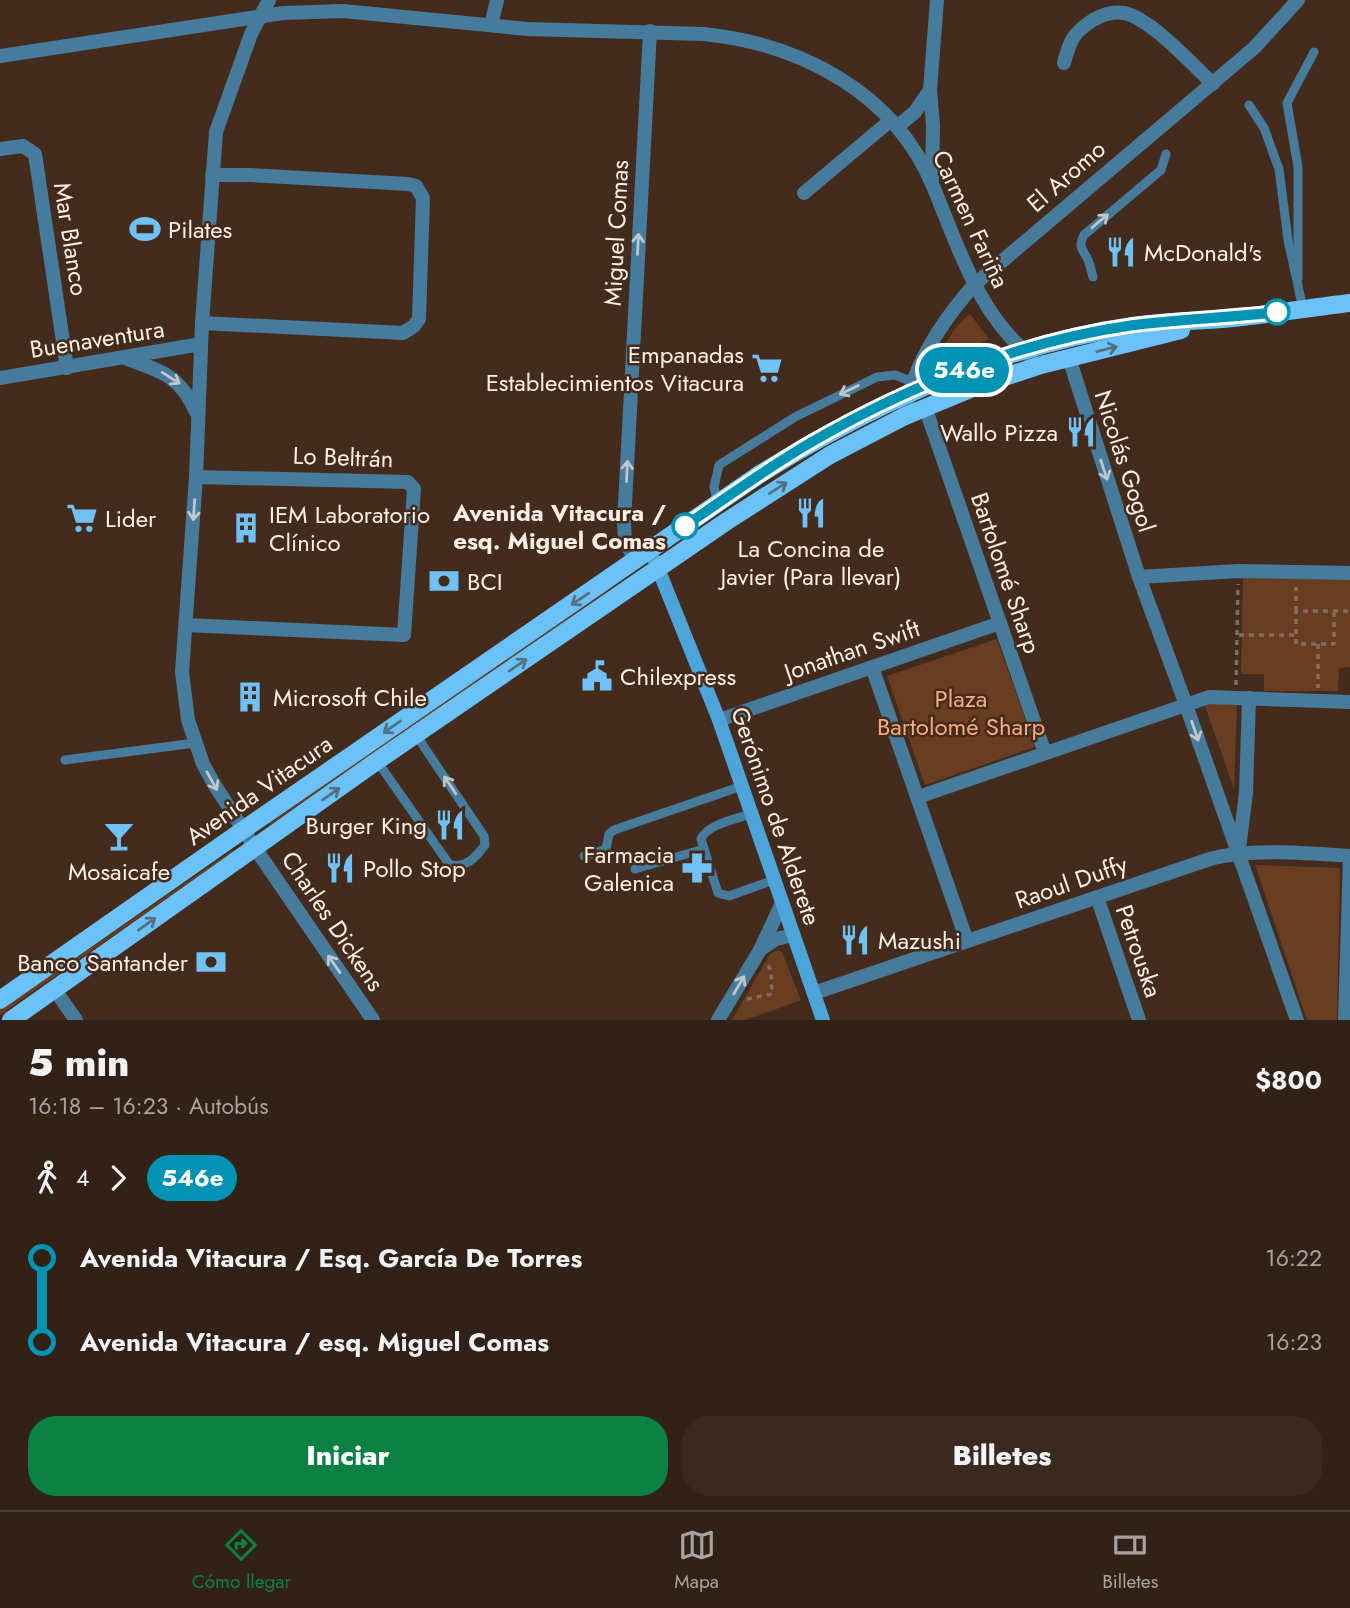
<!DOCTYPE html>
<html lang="es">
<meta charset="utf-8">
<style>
:root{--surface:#322116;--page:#3a291f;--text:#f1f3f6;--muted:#a8a3a1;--line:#4d3e35;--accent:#0b8043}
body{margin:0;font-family:Jost,sans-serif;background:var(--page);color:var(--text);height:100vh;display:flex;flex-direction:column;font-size:26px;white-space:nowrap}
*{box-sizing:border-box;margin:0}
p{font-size:23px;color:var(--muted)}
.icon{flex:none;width:38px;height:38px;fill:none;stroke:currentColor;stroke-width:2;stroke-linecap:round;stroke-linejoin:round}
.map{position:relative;height:1020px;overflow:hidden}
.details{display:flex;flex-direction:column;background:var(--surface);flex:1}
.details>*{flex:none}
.badge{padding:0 14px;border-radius:23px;font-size:24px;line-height:46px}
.map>.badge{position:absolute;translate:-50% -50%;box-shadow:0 0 0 4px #fff}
.legs{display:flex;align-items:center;gap:10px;height:77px;padding:0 28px;font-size:23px}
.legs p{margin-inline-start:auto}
.head{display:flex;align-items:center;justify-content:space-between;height:119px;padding:0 28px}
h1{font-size:38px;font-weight:800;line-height:52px}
.cta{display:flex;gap:14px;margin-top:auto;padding:14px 28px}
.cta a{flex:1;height:80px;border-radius:28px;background:var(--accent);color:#fff;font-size:28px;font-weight:800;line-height:80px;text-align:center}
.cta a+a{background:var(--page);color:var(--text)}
ul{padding:0 28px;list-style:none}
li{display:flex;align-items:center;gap:24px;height:84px;font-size:26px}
li i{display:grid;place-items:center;width:10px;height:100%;margin:0 9px;background:currentColor}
li i::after{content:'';width:18px;height:18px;margin:-9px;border:5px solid;border-radius:50%;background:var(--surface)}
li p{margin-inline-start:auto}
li:first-child i{background:linear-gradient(#0000 50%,currentColor 0)}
li:last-child i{background:linear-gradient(currentColor 50%,#0000 0)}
.tab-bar{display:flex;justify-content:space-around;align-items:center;height:98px;border-top:2px solid var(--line);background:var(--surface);font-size:19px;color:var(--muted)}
.tab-bar a{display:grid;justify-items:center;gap:4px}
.tab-bar .active{color:var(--accent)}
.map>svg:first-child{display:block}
.green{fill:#693d21}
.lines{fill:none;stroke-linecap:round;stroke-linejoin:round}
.path{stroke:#816d60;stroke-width:3.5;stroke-dasharray:5 5;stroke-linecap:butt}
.service{stroke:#477b9c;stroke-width:9}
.minor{stroke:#477b9c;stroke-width:14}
.tertiary{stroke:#477b9c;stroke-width:14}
.secondary{stroke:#4ca4d8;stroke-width:14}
.primary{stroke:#6ac2f8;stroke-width:18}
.oneway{stroke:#bfc6cc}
.oneway2{stroke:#557080}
.line-1-casing{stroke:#fff;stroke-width:16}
.line-1{stroke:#0093b3;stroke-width:10}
.stop-1-dot{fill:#fff;stroke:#0093b3;stroke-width:3.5}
.labels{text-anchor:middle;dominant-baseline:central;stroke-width:5;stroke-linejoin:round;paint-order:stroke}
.street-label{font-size:24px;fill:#ffefe6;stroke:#432c1d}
.poi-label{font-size:24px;fill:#ffefe6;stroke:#432c1d;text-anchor:start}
.stop-label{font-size:24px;font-weight:bold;fill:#ffefe6;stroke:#432c1d;text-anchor:end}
.park-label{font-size:24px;fill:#f8ab7b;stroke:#432c1d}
</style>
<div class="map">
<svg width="1350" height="1020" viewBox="0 0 1350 1020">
<rect width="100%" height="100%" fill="#432c1d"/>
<!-- green -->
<g class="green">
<path d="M970,314L989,339L939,361C946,340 953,328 970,314Z"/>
<polygon points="1243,578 1350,579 1350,667 1339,668 1338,691 1264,691 1264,674 1241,674"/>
<polygon points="608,588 609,590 566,620 270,825 269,823"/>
<polygon points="997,639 1035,747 925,785 887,676"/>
<polygon points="1204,703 1237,704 1234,789"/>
<polygon points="233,850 234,851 0,1015 0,1008 50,976"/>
<polygon points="1255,865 1340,868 1337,1020 1307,1020"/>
<polygon points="778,950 782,952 801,1000 746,1020 732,1020 770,954"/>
</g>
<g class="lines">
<!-- path -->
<g class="path">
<polyline points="1296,611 1296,587"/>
<polyline points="1334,612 1334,644 1296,644 1296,611 1350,611"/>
<polyline points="1239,635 1296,635"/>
<polyline points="1318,644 1318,688"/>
<polyline points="1236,685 1238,584"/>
<polyline points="747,999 772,994 771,971 768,965"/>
</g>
<!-- service -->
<g class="service">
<polyline points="1249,105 1264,128 1279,169 1288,240 1303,309"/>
<path d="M1093,277C1091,271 1090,263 1087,258C1082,248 1078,247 1084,235L1161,170L1166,154"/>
<polyline points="1298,278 1298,167 1287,103 1314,52"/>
<polyline points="718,503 714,487 719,465 795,417 877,377 895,375 913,382"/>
<polyline points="65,760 195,743"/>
<path d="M377,761L449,864C465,870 476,857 485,845L484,836L416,735"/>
<path d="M751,814C736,819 708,824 701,839L718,893L729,896L774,880"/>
<polyline points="584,856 606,849 609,834 614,830 742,786"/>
<polyline points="635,869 704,849"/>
</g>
<!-- minor -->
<g class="minor">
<polyline points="491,25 497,0"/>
<path d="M1064,63C1070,40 1073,33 1093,20C1103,14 1113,11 1124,13C1150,18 1193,65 1213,84"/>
<polyline points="897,127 915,112 930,90"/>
<polyline points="0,149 23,146 35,154 67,368"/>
<polyline points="932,183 933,125 930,90 937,0"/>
<polyline points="804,193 891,120"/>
<polyline points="202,323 403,333 414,326 419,319 423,198 416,186 408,184 251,175 212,175"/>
<polyline points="1069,358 1139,577 1186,705 1297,1020"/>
<polyline points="925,407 1045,753"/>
<polyline points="636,560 625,542 624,523 650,31"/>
<polyline points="1139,577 1238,571 1350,573"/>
<polyline points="186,625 404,635 414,489 408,482 196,477"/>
<polyline points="872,667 967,941"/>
<polyline points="719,720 1000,623"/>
<polyline points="918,797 1209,697 1350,702"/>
<polyline points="255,848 373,1020"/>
<polyline points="1239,849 1246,793 1249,698"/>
<polyline points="1097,897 1139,1020"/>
<polyline points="761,949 776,939 793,935"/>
<polyline points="55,990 76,1020"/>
<path d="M814,993L1210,859C1249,848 1309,853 1350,856L1345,1020"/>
<polyline points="718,1020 760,950 782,903"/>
</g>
<!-- tertiary -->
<g class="tertiary">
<path d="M0,56L283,13L343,11L527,29L704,34C800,44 894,92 933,186C958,246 977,312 1030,356"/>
<path d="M127,359C162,371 181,377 196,412"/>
<polyline points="0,378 201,344"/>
<path d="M903,417C908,404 909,391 914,379C927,345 950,312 974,285L1254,48L1298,0"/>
<polyline points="255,848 214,784 203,764 188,720 182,672 196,477 202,323 216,132 251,34 269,0"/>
</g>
<!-- secondary -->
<polyline class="secondary" points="655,561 719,720 823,1020"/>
<!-- primary -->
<g class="primary">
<path d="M0,1000L243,830L760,474C874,403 999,345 1133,326C1163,321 1193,321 1223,319C1266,315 1308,308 1350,303"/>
<polyline points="11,1020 377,761 727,521 830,455 903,417 980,385 1041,365 1181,330"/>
</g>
</g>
<!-- one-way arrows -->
<defs><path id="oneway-shaft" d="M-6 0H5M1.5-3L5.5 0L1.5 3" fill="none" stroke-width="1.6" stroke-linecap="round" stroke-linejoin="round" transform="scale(1.75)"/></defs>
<g class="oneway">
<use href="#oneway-shaft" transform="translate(1100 221) rotate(-40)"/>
<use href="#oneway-shaft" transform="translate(638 244) rotate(-87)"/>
<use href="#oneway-shaft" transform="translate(171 378) rotate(32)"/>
<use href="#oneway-shaft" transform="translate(849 390) rotate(154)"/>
<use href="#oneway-shaft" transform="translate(1104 470) rotate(72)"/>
<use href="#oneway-shaft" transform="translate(627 471) rotate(-87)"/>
<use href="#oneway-shaft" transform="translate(194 510) rotate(94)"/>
<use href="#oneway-shaft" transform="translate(1195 731) rotate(71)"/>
<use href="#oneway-shaft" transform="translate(212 781) rotate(61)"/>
<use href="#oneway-shaft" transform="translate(450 785) rotate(-124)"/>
<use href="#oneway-shaft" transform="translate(334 964) rotate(-125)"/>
<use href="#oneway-shaft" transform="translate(739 985) rotate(-60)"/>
</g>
<g class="oneway2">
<use href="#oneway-shaft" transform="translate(1107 349) rotate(-14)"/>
<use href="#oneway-shaft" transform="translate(778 488) rotate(-32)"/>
<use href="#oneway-shaft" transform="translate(580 599) rotate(146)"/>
<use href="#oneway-shaft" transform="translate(518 665) rotate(-34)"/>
<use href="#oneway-shaft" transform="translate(392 727) rotate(145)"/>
<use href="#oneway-shaft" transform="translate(331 794) rotate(-35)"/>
<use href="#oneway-shaft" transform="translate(147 924) rotate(-36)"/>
</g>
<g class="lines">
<!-- line-1 casing -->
<g class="line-1-casing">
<path id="line-1" d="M685,526C726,498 767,468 810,443C908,386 1020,341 1134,325C1181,319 1229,318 1277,312"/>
</g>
<!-- line-1 -->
<use href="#line-1" class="line-1"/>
</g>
<!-- icons -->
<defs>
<g id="stadium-bare" transform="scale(2.415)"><path d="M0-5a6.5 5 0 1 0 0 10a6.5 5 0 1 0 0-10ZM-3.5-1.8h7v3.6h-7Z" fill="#70c1f4" stroke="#432c1d" stroke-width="2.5" paint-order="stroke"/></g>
<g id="restaurant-bare" transform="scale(2.415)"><path d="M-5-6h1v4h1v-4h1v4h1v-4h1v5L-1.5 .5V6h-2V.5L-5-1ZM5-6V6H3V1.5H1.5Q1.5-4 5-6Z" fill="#70c1f4" stroke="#432c1d" stroke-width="2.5" paint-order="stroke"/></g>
<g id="supermarket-bare" transform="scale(2.415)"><path d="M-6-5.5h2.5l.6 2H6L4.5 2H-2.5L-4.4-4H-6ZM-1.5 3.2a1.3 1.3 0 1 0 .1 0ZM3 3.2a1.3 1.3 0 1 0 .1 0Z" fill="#70c1f4" stroke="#432c1d" stroke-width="2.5" paint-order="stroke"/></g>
<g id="building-bare" transform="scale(2.415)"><path d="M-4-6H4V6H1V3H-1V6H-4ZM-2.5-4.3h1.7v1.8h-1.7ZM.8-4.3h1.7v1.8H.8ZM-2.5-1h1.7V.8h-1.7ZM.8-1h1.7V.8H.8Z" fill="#70c1f4" stroke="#432c1d" stroke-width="2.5" paint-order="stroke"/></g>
<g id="bank-bare" transform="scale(2.415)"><path d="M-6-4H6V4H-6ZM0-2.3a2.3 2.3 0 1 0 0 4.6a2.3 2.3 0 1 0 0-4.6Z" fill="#70c1f4" stroke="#432c1d" stroke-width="2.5" paint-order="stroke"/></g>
<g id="civic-bare" transform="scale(2.415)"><path d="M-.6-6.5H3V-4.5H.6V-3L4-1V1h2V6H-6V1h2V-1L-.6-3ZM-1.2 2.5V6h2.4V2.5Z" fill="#70c1f4" stroke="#432c1d" stroke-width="2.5" paint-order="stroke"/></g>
<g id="bar-bare" transform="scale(2.415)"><path d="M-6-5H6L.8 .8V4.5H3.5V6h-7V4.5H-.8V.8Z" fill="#70c1f4" stroke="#432c1d" stroke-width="2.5" paint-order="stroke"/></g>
<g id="pharmacy-bare" transform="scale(2.415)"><path d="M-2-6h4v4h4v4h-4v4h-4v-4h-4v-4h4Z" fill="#70c1f4" stroke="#432c1d" stroke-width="2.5" paint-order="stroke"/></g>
</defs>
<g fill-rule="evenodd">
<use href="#stadium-bare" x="145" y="229"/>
<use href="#restaurant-bare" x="1121" y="252"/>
<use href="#supermarket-bare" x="767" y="368"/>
<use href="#restaurant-bare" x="1081" y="432"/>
<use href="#restaurant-bare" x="811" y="513"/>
<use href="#supermarket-bare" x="82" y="518"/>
<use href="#building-bare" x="246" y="528"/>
<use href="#bank-bare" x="444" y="581"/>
<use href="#civic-bare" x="597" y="676"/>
<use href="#building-bare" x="250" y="697"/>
<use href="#restaurant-bare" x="450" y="825"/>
<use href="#bar-bare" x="119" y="836"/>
<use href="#restaurant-bare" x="340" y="868"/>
<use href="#pharmacy-bare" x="697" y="868"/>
<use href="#restaurant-bare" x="855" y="940"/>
<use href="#bank-bare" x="211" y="962"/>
</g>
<!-- markers -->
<g class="stop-1-dot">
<circle cx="1277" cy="312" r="12"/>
<circle cx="685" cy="526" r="12"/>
</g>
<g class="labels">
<!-- street labels -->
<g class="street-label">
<text transform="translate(1066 176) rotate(-41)">El Aromo</text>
<text transform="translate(971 219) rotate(65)">Carmen Fariña</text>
<text transform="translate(616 233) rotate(-87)">Miguel Comas</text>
<text transform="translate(71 239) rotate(81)">Mar Blanco</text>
<text transform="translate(97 339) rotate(-9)">Buenaventura</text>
<text transform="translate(343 457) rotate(2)">Lo Beltrán</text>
<text transform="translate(1125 461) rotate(72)">Nicolás Gogol</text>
<text transform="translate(1006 573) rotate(71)">Bartolomé Sharp</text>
<text transform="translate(852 650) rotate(-19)">Jonathan Swift</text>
<text transform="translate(259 790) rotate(-35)">Avenida Vitacura</text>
<text transform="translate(776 816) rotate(71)">Gerónimo de Alderete</text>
<text transform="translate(1071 882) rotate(-19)">Raoul Duffy</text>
<text transform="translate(333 921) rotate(56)">Charles Dickens</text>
<text transform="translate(1139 951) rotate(71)">Petrouska</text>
</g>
<!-- poi labels -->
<g class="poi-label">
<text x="168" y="229">Pilates</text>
<text x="1144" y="252">McDonald's</text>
<text x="744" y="354" text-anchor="end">Empanadas<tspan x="744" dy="28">Establecimientos Vitacura</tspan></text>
<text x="1058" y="432" text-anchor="end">Wallo Pizza</text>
<text x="269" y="514">IEM Laboratorio<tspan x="269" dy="28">Clínico</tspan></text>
<text x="105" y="518">Lider</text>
<text x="811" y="548" text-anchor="middle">La Concina de<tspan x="811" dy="28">Javier (Para llevar)</tspan></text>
<text x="467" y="581">BCI</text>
<text x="620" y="676">Chilexpress</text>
<text x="273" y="697">Microsoft Chile</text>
<text x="427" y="825" text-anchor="end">Burger King</text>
<text x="674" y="854" text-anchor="end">Farmacia<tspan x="674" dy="28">Galenica</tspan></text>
<text x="363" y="868">Pollo Stop</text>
<text x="119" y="871" text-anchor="middle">Mosaicafe</text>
<text x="878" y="940">Mazushi</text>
<text x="188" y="962" text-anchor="end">Banco Santander</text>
</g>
<!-- stop labels -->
<g class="stop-label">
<text x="666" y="512">Avenida Vitacura /<tspan x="666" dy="28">esq. Miguel Comas</tspan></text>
</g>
<!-- park labels -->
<g class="park-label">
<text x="961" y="698">Plaza<tspan x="961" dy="28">Bartolomé Sharp</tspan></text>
</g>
</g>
</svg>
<b class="badge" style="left:964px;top:370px;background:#0093b3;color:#fff">546e</b>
</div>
<section class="details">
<div class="head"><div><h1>5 min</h1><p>16:18 – 16:23 · Autobús</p></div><b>$800</b></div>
<div class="legs"><svg class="icon" aria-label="walk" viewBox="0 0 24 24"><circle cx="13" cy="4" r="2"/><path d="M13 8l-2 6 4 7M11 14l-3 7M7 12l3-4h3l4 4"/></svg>4<svg class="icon" aria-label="forward" viewBox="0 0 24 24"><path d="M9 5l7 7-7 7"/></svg><b class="badge" style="background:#0093b3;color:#fff">546e</b></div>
<ul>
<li><i style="color:#0093b3"></i><b>Avenida Vitacura / Esq. García De Torres</b><p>16:22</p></li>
<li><i style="color:#0093b3"></i><b>Avenida Vitacura / esq. Miguel Comas</b><p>16:23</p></li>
</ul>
<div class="cta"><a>Iniciar</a><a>Billetes</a></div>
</section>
<nav class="tab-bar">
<a class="active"><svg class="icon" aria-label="directions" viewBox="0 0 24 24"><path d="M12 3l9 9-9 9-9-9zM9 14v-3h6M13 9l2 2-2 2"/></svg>Cómo llegar</a>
<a><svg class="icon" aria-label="map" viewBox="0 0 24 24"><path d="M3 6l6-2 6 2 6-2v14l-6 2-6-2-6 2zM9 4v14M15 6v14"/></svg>Mapa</a>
<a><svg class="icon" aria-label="tickets" viewBox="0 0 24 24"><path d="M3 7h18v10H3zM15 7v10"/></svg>Billetes</a>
</nav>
